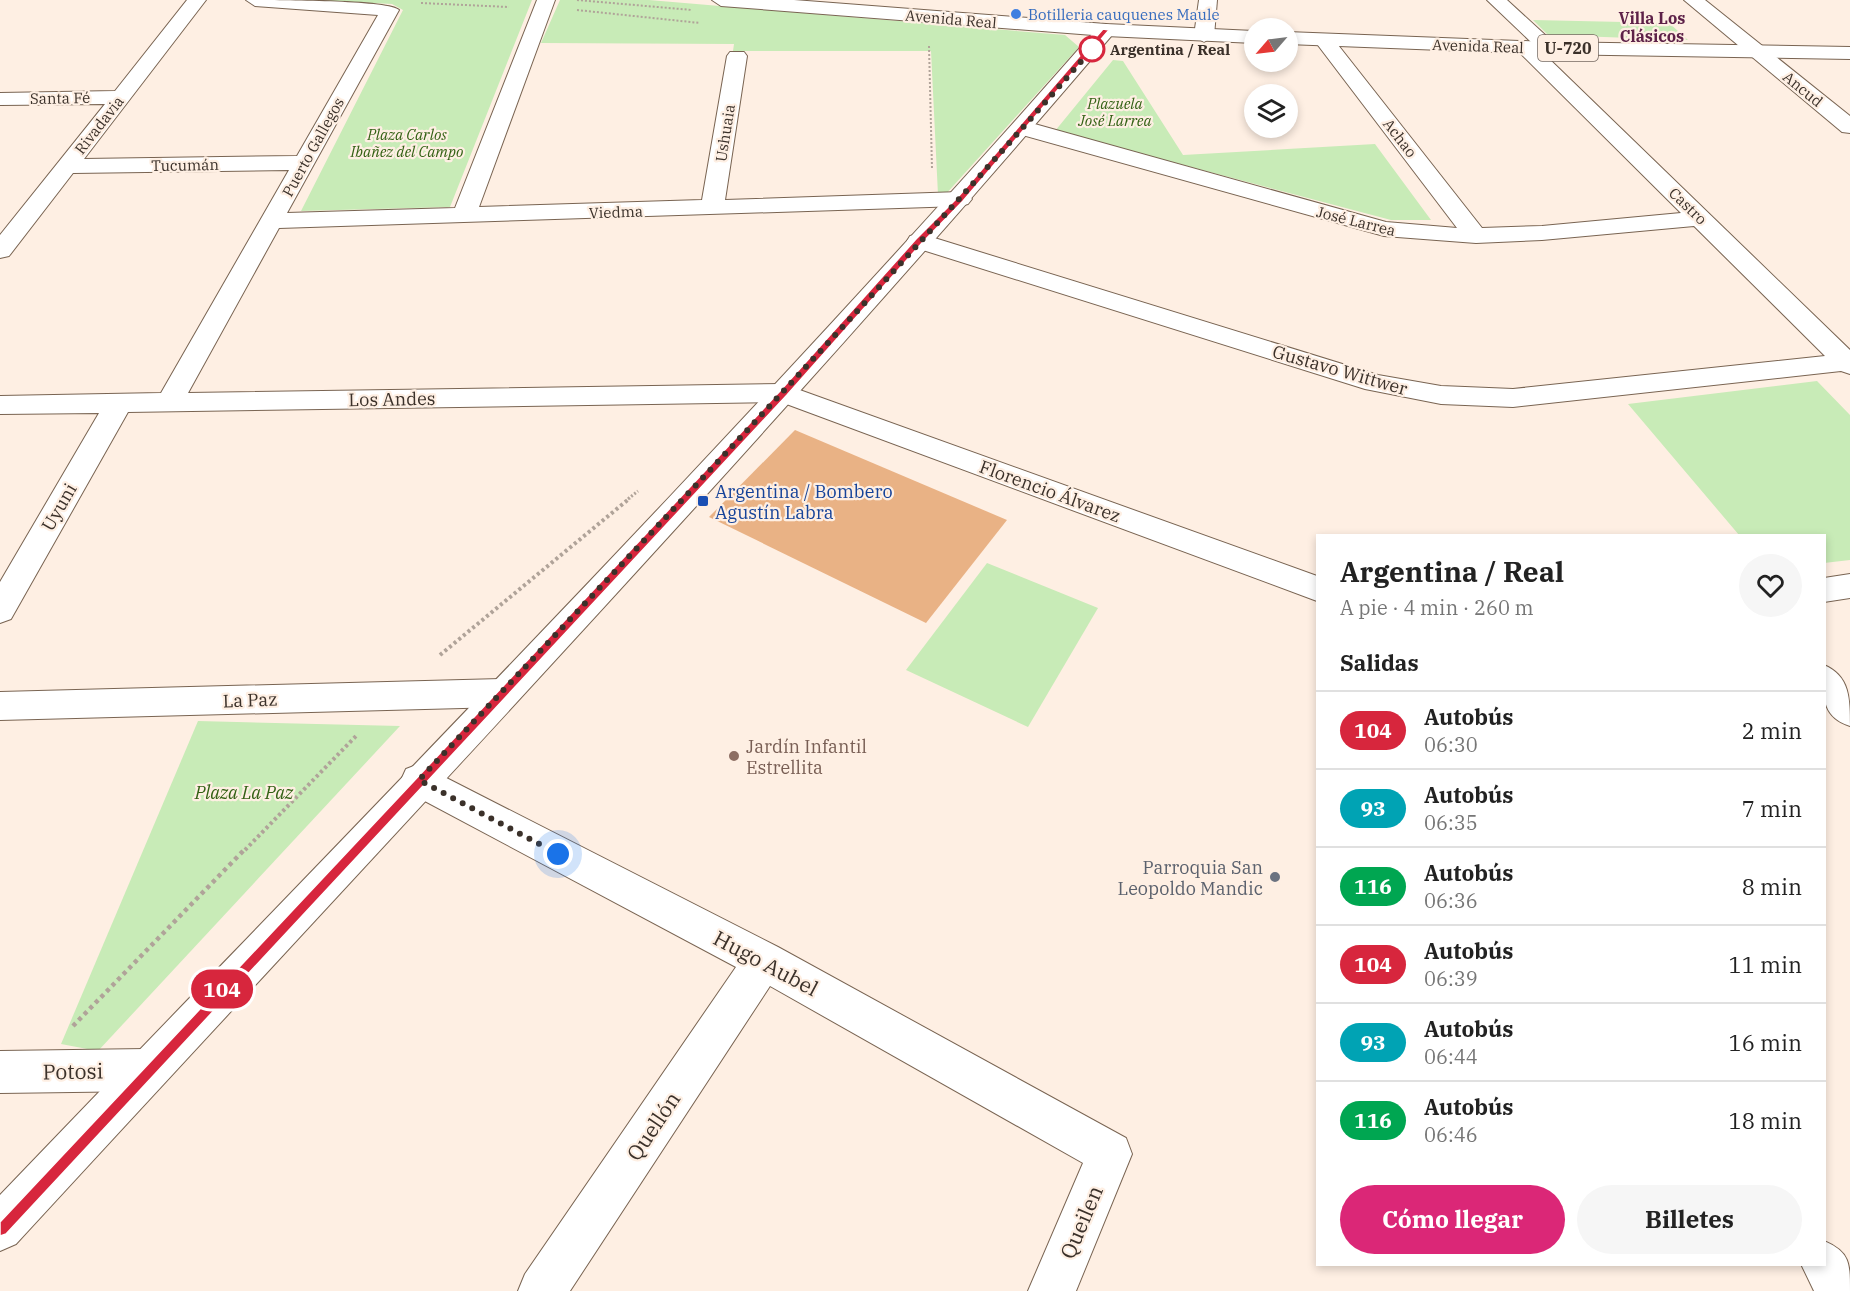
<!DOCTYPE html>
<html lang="es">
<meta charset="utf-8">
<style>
:root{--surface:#fff;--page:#f6f6f6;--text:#222;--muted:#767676;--line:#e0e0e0;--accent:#db2777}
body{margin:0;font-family:"IBM Plex Serif",serif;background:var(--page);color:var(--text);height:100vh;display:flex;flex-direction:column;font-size:22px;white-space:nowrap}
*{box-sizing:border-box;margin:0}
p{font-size:20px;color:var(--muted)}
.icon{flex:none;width:33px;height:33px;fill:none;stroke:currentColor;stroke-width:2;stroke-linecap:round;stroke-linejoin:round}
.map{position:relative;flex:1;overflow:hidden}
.sheet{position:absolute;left:1316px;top:534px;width:510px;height:732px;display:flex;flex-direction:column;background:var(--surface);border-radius:0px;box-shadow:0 3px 9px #0003}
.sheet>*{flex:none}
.badge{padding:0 12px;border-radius:20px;font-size:21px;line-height:39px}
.needle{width:39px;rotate:242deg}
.tools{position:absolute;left:1244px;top:18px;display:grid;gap:12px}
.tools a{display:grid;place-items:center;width:54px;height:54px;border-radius:50%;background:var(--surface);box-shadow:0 3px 9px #0003;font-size:30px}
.you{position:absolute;width:30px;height:30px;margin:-15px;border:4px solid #fff;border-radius:50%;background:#1a73e8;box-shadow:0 0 0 9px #1a73e833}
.map>.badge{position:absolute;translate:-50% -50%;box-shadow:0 0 0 3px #fff}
h2{padding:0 24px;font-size:22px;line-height:54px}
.round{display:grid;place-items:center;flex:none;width:63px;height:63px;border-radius:32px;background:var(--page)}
.summary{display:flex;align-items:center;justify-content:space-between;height:102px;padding:0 24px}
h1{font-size:28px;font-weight:700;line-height:45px}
.action{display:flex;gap:12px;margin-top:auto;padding:12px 24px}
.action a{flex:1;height:69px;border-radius:36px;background:var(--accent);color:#fff;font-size:24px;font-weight:700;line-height:69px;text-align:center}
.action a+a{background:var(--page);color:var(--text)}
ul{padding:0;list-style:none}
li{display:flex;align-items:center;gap:18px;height:78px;padding:0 24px;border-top:2px solid var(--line)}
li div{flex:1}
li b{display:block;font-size:22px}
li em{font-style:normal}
li .badge{min-width:66px;font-weight:700;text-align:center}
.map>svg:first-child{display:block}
.green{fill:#c8ebb7}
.building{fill:#e9b285}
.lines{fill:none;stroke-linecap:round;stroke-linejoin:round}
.minor-casing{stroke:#796452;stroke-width:2}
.tertiary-casing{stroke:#796452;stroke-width:2}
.primary-casing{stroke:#796452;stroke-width:2}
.path-far3{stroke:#b0a399;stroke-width:2;stroke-dasharray:2 2;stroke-linecap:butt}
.path-far2{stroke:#b0a399;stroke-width:3;stroke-dasharray:2 2;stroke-linecap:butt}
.path-far1{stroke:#b0a399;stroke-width:4;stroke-dasharray:3 3;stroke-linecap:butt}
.path{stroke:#b0a399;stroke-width:4.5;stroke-dasharray:4 4;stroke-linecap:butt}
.minor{fill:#fff;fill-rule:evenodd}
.tertiary{fill:#fff;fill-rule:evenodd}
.primary{fill:#fff;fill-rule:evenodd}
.line{fill:#d7263d;stroke:#fff;stroke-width:1.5}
.walk{stroke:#3b312a;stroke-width:6;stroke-dasharray:0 10.8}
.shop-dot{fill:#3f7fe0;stroke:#feefe3;stroke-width:2}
.stop-dot{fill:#fff;stroke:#d7263d;stroke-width:3}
.transit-dot{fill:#1a4fb4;stroke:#feefe3;stroke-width:2}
.education-dot{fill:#8d6e63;stroke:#feefe3;stroke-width:2}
.worship-dot{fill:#6b7280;stroke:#feefe3;stroke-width:2}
.labels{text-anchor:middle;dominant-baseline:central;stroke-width:4.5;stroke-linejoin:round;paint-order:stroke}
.far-shop-label{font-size:15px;fill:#366cbe;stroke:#feefe3;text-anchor:start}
.far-street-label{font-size:15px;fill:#3b312a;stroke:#feefe3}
.far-stop-label{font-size:15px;font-weight:bold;fill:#3b312a;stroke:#feefe3;text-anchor:start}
.far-park-label{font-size:15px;font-style:italic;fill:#336114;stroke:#feefe3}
.far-neighbourhood-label{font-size:16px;font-weight:bold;fill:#5d2148;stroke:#feefe3}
.shield{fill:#feefe3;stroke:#766a62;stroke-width:1.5}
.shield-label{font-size:16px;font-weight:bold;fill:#3b312a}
.street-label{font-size:18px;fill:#3b312a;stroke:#feefe3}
.transit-label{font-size:18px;fill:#164399;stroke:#feefe3;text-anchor:start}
.education-label{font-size:18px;fill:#785e54;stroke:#feefe3;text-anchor:start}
.park-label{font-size:18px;font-style:italic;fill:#336114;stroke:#feefe3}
.worship-label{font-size:18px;fill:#5b616d;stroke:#feefe3;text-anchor:end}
.near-street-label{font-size:21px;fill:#3b312a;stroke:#feefe3}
</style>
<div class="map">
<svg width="1850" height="1291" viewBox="0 0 1850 1291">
<rect width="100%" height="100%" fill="#feefe3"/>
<!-- green -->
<g class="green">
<polygon points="314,0 532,0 450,207 301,211 403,10 392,4"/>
<polygon points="560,0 649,0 1065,35 1079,47 945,195 938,195 931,51 733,51 734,44 541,43"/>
<polygon points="1533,20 1669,23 1688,40 1548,35"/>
<polygon points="1113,60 1123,61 1183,155 1375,144 1431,220 1391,220 1055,131"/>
<polygon points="1817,381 1850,415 1850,560 1824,563 1824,536 1739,535 1628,404"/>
<polygon points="987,563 1098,608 1028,727 906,670"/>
<polygon points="198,721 400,726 98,1051 61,1044"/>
</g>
<!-- building -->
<polygon class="building" points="795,430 1007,520 926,623 709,517"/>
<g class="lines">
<!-- minor casing -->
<g class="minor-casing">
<g id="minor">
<path d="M187,0H206L84,159L297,156L378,15L255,6L246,0C268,0 390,0 399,10L287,213L455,208L537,0H555L479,207L702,200L727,56L730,52H744L747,56L725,200L960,192L968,194L972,199L968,204L960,206L279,228L188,393L783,384L1317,576V601L781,402L128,412L11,619L0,623V582L99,413L0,414V396L161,393L289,170L73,173L9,256L0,258V235L105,104L0,105V93L115,91Z"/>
<polygon points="1199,0 1217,0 1214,36 1204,42 1194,36"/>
<polygon points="1487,0 1507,0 1555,44 1558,48 1555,52 1542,52 1850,350 1850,374 1841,371 1513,407 1441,404 1365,389 910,246 907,241 910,236 919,234 928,236 1378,375 1441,386 1513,389 1825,356 1694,226 1542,240 1476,243 1384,236 1015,133 1012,128 1015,123 1031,123 1386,222 1457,228 1314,40 1324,34 1331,36 1482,228 1542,226 1681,213 1518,51 1515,47 1518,43 1531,42"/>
<polygon points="1684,0 1705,0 1850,116 1850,133 1842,132"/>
<polygon points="1850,574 1850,598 1824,602 1824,578"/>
<path d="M1824,665C1850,676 1850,699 1850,726C1819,716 1824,693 1824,665Z"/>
<polygon points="501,679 513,683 518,693 513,703 501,707 0,720 0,692"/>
<polygon points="419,764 778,947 1126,1138 1132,1154 1076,1291 1028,1291 1083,1163 770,986 570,1291 518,1291 525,1274 736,967 406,791 401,780 406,769"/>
<polygon points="146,1049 161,1055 167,1070 161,1085 146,1091 0,1093 0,1051"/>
<path d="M1824,1241C1850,1252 1850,1263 1850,1291H1814L1801,1264H1824Z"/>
</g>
</g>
<!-- tertiary casing -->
<g class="tertiary-casing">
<path id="tertiary" d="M1106,24L1113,26L1116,30L1113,34C760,448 384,844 16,1244L0,1251V1195C370,809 747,428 1099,26Z"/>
</g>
<!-- primary casing -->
<g class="primary-casing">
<g id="primary">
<polygon points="712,0 794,0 1106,24 1254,31 1254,43 1106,36 721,6"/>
<polygon points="1287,32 1548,42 1850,47 1850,59 1548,54 1287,44"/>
</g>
</g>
<!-- path-far3 -->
<g class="path-far3">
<polyline points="577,0 692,10"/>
<polyline points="421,3 509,7"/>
<polyline points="577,10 700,23"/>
<polyline points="929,46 932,169"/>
</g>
<!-- path-far2 -->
<polyline class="path-far2" points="628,499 638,491"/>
<!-- path-far1 -->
<g class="path-far1">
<polyline points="440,655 630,498"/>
<polyline points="245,850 357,735"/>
</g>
<!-- path -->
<polyline class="path" points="73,1026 246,848"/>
<!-- minor -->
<use href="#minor" class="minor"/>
<!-- tertiary -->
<use href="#tertiary" class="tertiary"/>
<!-- primary -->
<use href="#primary" class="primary"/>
</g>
<!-- line -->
<polygon class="line" points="1103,29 1109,30 963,201 922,243 787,395 6,1234 0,1236 0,1222 780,391 916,239 958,197"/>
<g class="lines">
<!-- walk -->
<path class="walk" d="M558,854L419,780C648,536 878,295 1098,42L1092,49"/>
</g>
<!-- markers -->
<circle class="shop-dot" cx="1016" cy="14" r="6"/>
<circle class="stop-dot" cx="1092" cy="49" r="12"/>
<rect class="transit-dot" x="697" y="495" width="12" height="12" rx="3"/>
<circle class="education-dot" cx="734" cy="756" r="6"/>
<circle class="worship-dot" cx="1275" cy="877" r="6"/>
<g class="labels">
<!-- far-shop labels -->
<g class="far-shop-label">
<text x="1028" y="14">Botilleria cauquenes Maule</text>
</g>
<!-- far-street labels -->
<g class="far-street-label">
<text transform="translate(951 19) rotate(5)">Avenida Real</text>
<text transform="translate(1478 46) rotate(2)">Avenida Real</text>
<text transform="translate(1803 89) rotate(39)">Ancud</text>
<text transform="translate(60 98) rotate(-1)">Santa Fé</text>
<text transform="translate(99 125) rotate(-52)">Rivadavia</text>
<text transform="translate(725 133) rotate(-81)">Ushuaia</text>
<text transform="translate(1400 138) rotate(52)">Achao</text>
<text transform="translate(313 147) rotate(-61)">Puerto Gallegos</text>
<text transform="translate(185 165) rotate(-1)">Tucumán</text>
<text transform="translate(1688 206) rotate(44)">Castro</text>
<text transform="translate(616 212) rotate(-2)">Viedma</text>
<text transform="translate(1356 221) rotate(14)">José Larrea</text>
</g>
<!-- far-stop labels -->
<g class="far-stop-label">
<text x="1110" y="49">Argentina / Real</text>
</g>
<!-- far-park labels -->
<g class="far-park-label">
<text x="1115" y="103">Plazuela<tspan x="1115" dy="17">José Larrea</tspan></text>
<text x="407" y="134">Plaza Carlos<tspan x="407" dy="17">Ibañez del Campo</tspan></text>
</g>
<!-- far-neighbourhood labels -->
<g class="far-neighbourhood-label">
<text x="1652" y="18">Villa Los<tspan x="1652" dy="18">Clásicos</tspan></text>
</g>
<!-- shield labels -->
<rect class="shield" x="1538" y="35" width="60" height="26" rx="4.5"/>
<g class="shield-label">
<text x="1568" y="48">U-720</text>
</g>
<!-- street labels -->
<g class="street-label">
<text transform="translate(1340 370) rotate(16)">Gustavo Wittwer</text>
<text transform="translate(392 399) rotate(-1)">Los Andes</text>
<text transform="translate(1050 491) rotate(20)">Florencio Álvarez</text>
<text transform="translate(59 507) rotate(-60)">Uyuni</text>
<text transform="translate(250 700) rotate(-2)">La Paz</text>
</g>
<!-- transit labels -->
<g class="transit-label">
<text x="715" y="491">Argentina / Bombero<tspan x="715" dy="21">Agustín Labra</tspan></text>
</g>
<!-- education labels -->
<g class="education-label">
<text x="746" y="746">Jardín Infantil<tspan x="746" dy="21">Estrellita</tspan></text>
</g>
<!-- park labels -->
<g class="park-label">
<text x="244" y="792">Plaza La Paz</text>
</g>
<!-- worship labels -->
<g class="worship-label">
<text x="1263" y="867">Parroquia San<tspan x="1263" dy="21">Leopoldo Mandic</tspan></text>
</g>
<!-- near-street labels -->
<g class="near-street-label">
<text transform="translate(766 963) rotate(28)">Hugo Aubel</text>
<text transform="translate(73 1071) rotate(-1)">Potosi</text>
<text transform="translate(653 1126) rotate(-56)">Quellón</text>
<text transform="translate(1081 1222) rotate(-67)">Queilen</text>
</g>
</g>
</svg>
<div class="tools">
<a><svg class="needle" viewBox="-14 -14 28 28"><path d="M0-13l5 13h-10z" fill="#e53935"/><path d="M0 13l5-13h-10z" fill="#767676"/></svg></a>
<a><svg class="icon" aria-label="layers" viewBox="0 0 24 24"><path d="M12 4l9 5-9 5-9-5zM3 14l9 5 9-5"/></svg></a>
</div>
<div class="you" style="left:558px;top:854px"></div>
<b class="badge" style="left:222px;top:989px;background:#d7263d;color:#fff">104</b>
<section class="sheet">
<div class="summary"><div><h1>Argentina / Real</h1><p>A pie · 4 min · 260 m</p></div><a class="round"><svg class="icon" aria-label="heart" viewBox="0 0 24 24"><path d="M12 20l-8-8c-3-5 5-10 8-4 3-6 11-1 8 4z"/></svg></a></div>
<h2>Salidas</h2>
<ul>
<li><span class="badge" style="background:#d7263d;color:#fff">104</span><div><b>Autobús</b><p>06:30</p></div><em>2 min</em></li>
<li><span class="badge" style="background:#00a3b4;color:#fff">93</span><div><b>Autobús</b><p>06:35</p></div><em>7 min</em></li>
<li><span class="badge" style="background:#00a651;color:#fff">116</span><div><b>Autobús</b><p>06:36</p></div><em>8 min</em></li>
<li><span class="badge" style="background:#d7263d;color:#fff">104</span><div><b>Autobús</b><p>06:39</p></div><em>11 min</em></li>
<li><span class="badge" style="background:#00a3b4;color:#fff">93</span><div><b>Autobús</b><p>06:44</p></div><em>16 min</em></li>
<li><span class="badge" style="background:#00a651;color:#fff">116</span><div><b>Autobús</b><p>06:46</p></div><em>18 min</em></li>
</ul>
<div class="action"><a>Cómo llegar</a><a>Billetes</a></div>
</section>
</div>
